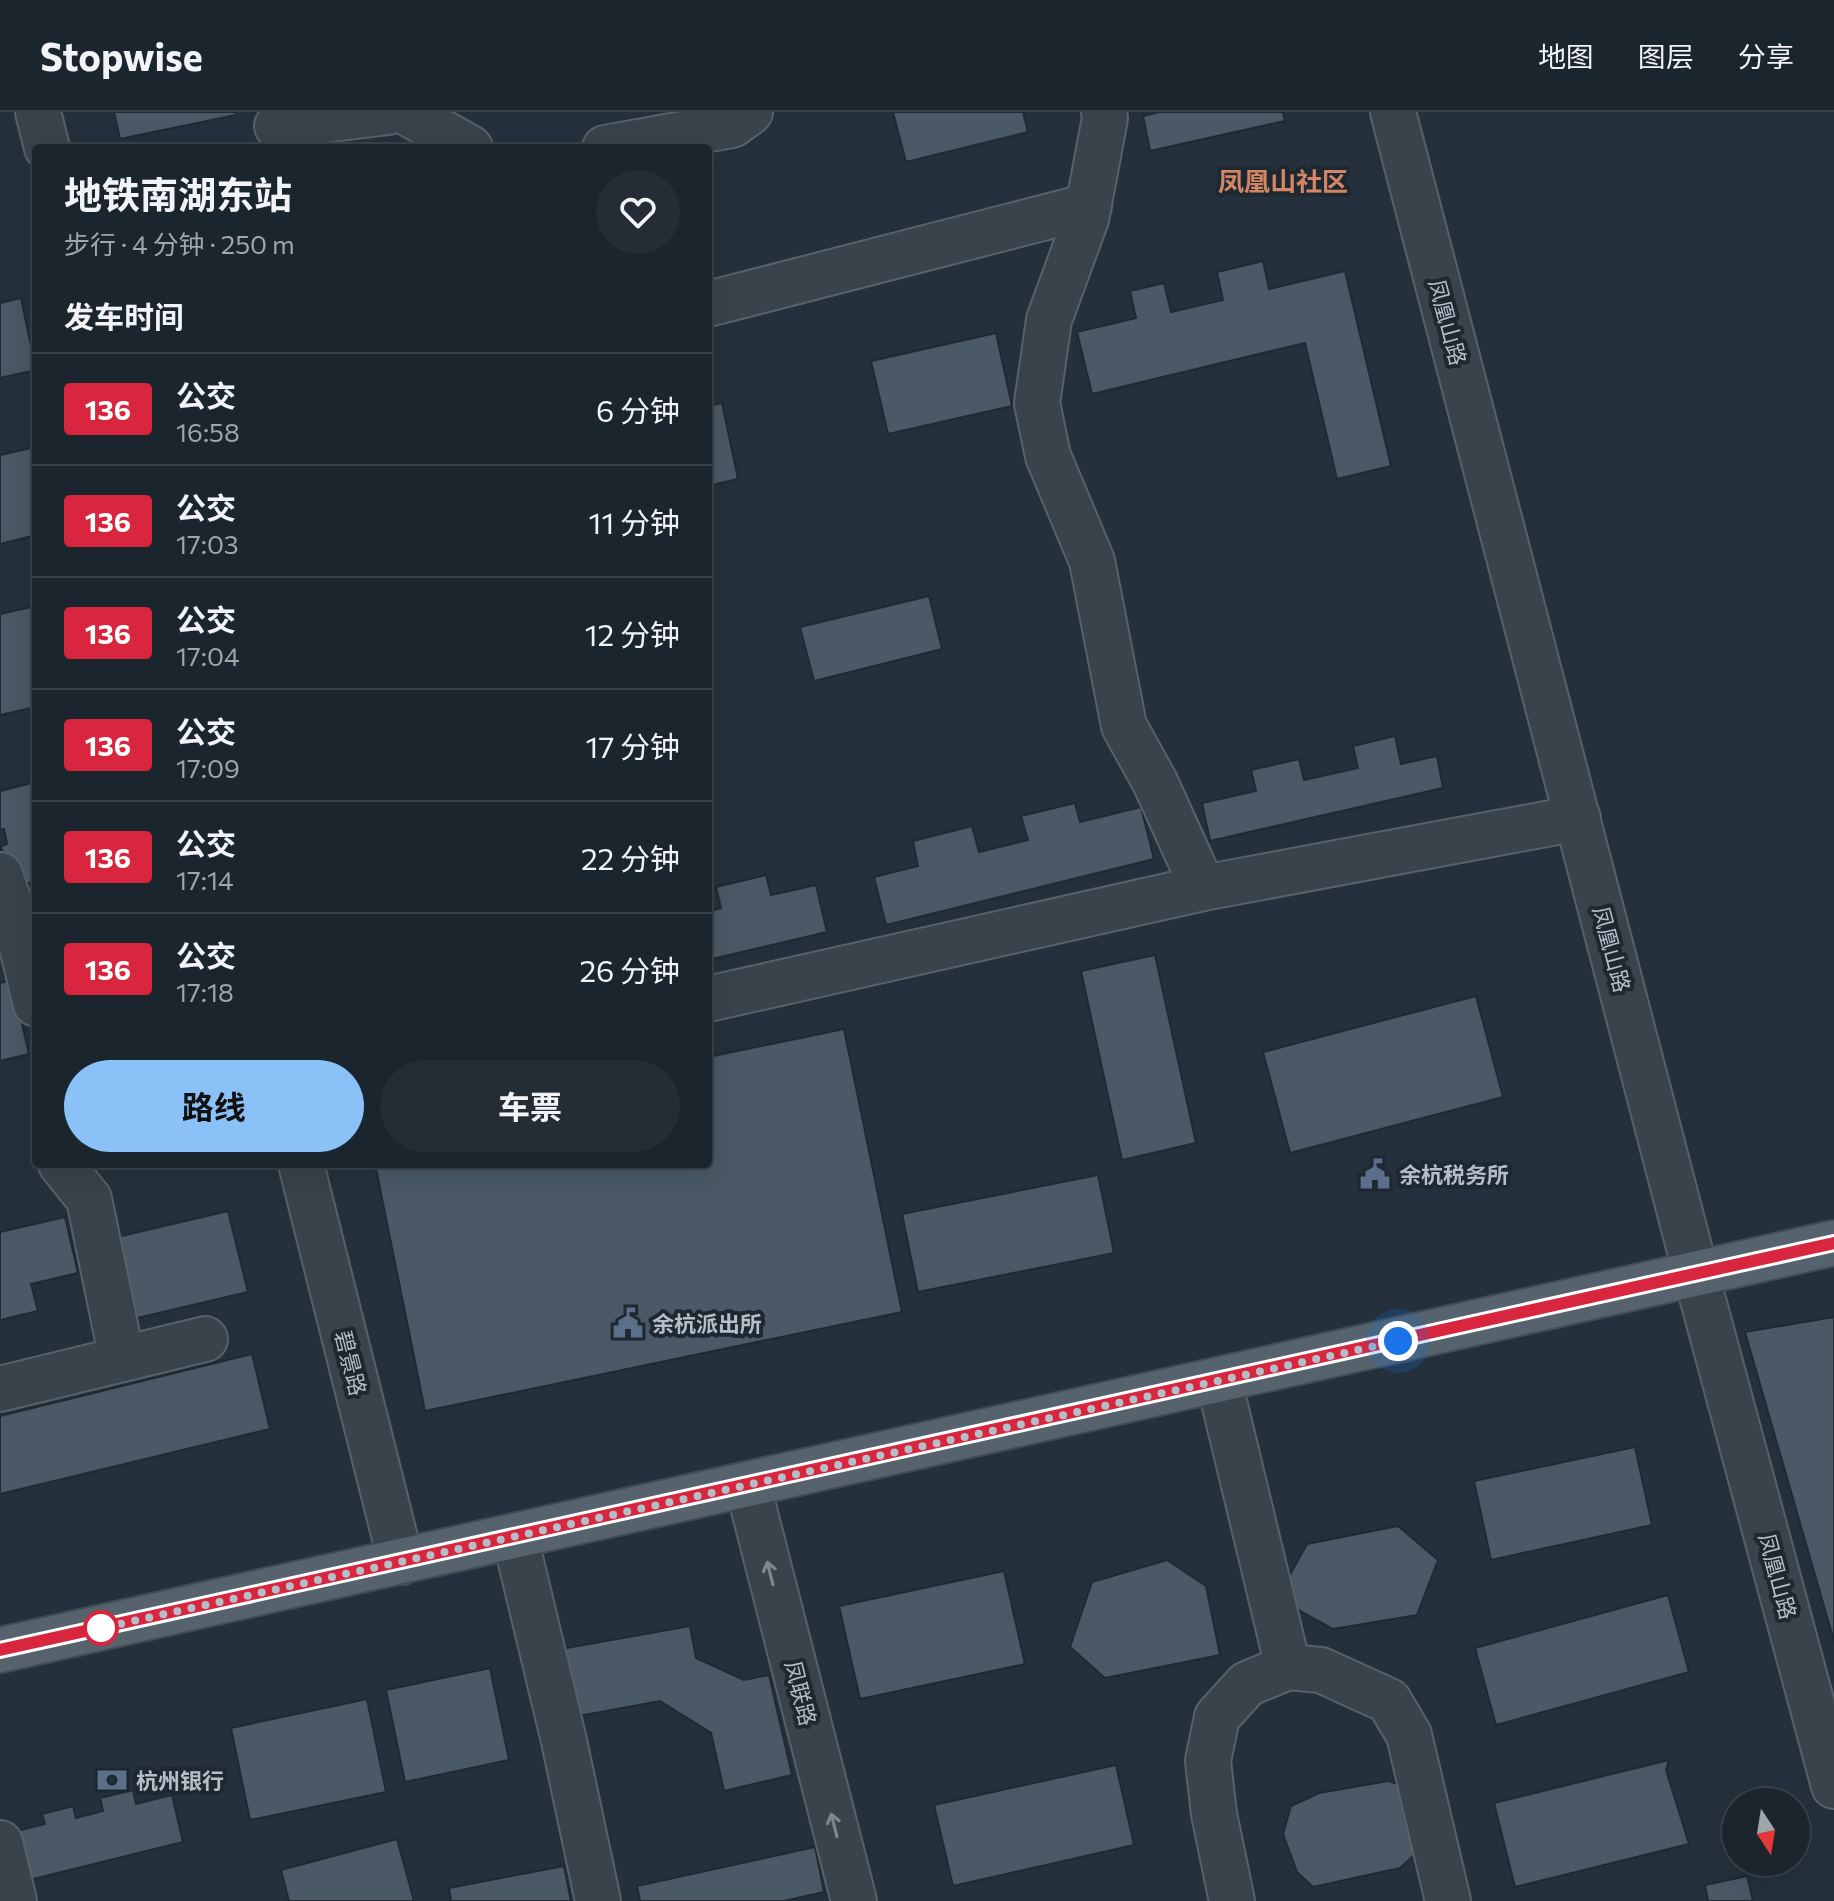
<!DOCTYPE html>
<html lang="zh">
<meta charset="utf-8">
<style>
:root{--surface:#1b252d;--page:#242d35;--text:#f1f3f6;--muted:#a0a5aa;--line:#394249;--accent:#8ac1f6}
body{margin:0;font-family:Commissioner,"Noto Sans SC",sans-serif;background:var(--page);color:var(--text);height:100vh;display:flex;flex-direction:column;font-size:30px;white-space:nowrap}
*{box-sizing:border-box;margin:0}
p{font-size:26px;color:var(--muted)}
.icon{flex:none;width:44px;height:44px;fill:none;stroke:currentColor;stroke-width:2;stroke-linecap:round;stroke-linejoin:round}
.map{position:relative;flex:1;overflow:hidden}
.sheet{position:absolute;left:32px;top:32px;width:680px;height:1024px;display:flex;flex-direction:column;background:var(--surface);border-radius:8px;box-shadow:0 8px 32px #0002,0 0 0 2px var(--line)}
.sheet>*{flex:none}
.badge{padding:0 16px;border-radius:6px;font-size:28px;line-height:52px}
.needle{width:52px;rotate:168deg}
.tools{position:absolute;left:1722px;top:1676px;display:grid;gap:16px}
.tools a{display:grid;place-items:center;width:88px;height:88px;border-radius:50%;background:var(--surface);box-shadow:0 8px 32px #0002,0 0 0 2px var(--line);font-size:40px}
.you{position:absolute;width:40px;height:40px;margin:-20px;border:6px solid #fff;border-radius:50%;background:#1a73e8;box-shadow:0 0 0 12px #1a73e833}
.map>.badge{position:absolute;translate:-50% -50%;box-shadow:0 0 0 4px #fff}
h2{padding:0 32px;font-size:30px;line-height:72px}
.round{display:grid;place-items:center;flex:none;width:84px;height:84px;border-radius:42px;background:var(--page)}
.headline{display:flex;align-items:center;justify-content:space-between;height:136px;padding:0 32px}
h1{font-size:38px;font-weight:700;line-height:60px}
.primary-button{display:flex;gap:16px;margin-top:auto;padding:16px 32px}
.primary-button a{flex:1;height:92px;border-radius:48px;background:var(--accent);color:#111;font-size:32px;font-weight:700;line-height:92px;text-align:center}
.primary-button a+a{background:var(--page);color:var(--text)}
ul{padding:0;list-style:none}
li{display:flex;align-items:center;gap:24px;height:112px;padding:0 32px;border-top:2px solid var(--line)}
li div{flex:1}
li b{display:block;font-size:30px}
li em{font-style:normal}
li .badge{min-width:88px;font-weight:700;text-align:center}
header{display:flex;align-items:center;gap:48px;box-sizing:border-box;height:112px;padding:0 40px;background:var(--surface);border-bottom:2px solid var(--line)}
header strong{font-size:38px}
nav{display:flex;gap:44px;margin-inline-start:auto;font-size:28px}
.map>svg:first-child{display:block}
.building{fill:#4a5965;stroke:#1f2a33;stroke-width:2}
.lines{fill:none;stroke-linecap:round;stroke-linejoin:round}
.minor-casing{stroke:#56616a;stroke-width:48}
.major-casing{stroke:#414c55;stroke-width:48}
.minor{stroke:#38434c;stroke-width:44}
.major{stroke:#56626c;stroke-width:44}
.oneway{stroke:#7c8790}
.line-casing{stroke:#fff;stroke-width:18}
.line{stroke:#d7263d;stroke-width:12}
.walk{stroke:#b3bec8;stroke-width:8;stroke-dasharray:0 14.4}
.stop-dot{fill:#fff;stroke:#d7263d;stroke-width:4}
.labels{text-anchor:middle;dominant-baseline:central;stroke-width:8;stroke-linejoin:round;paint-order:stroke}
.street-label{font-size:22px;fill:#b3bec8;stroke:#1d2831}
.poi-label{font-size:22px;font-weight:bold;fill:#b3bec8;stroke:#1d2831;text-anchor:start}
.quarter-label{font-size:26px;font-weight:bold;fill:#d28663;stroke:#1d2831}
</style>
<header>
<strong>Stopwise</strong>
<nav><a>地图</a><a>图层</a><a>分享</a></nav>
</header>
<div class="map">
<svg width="1834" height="1789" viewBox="0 0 1834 1789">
<rect width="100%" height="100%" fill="#24313c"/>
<!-- building -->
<g class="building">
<polygon points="114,0 236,0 236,3 120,27"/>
<polygon points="893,0 1023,0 1028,20 906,50"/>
<polygon points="1159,0 1283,0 1285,9 1150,39 1143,4"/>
<polygon points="1263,149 1269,177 1345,159 1391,354 1337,367 1305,231 1092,282 1077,220 1136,206 1130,179 1164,171 1171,200 1223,188 1217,160"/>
<polygon points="21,186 36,258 0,266 0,191"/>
<polygon points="996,221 1012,294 888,322 871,249"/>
<polygon points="722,291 738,367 708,374 708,294"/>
<polygon points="36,335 36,423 0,432 0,343"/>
<polygon points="929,484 942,537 814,569 800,515"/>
<polygon points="36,494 36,595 0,603 0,502"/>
<polygon points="1395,624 1401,652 1437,644 1443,676 1210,729 1202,691 1256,679 1251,658 1299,647 1304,668 1358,656 1353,634"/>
<polygon points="36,670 36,769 20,773 7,757 1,734 7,732 4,717 0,718 0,679"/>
<polygon points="1075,691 1080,710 1141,695 1154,747 886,813 874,765 918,754 913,729 972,714 979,740 1028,728 1021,704"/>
<polygon points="766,763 771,783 816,773 827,820 708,848 708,800 721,796 716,775"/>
<polygon points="1155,843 1196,1031 1122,1048 1081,859"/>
<polygon points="12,868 29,942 0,949 0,871"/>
<polygon points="1476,884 1503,985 1290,1041 1263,940"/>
<polygon points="844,917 902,1200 425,1299 375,1052 708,1052 708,945"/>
<polygon points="1098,1063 1114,1141 918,1180 902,1102"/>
<polygon points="228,1099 248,1180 133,1207 113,1126"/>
<polygon points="65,1105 78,1161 31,1172 38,1199 0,1208 0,1120"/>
<polygon points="1834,1205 1834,1529 1745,1220"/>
<polygon points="252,1242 270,1317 0,1382 0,1304"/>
<polygon points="1635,1335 1652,1413 1491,1448 1474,1369"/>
<polygon points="1398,1414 1438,1448 1417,1503 1333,1517 1277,1486 1307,1432"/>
<polygon points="1167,1448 1206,1474 1220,1543 1105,1566 1070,1535 1092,1470"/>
<polygon points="1004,1459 1025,1552 860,1587 839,1494"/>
<polygon points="1668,1483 1689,1560 1496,1613 1475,1536"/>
<polygon points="690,1514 696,1546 744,1568 769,1563 792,1663 724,1679 711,1621 660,1589 573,1605 561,1537"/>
<polygon points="490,1556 509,1648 405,1670 386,1578"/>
<polygon points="367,1587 386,1680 250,1708 231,1616"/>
<polygon points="1669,1648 1666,1658 1689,1732 1515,1775 1494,1691"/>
<polygon points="1116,1653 1134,1733 953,1774 934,1693"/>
<polygon points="1388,1669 1412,1676 1423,1735 1400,1756 1313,1775 1297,1760 1283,1722 1291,1694 1319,1681"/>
<polygon points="133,1678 136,1692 172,1683 183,1730 25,1769 13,1720 45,1712 42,1702 73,1694 76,1706 103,1699 100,1686"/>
<polygon points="397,1727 414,1789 289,1789 281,1758"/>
<polygon points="815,1735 824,1780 784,1789 640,1789 637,1774"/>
<polygon points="564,1754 571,1789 451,1789 449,1776"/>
<polygon points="1747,1764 1753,1789 1708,1789 1705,1773"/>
</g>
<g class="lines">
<!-- minor casing -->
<g class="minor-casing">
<g id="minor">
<polyline points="38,0 47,36"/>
<polyline points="406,0 470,36"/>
<polyline points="1104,0 1105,6 1086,107 1049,208 1037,291 1048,344 1092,449 1124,614 1155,670 1203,776"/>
<polyline points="1393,0 1696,1162 1834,1674"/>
<polyline points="277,14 388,0"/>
<polyline points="605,36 732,13 750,0"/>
<polyline points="708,192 1089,94"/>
<polyline points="0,763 16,811 36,892"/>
<polyline points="708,887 1203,776 1578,706"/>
<polyline points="61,1052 89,1087 122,1247"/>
<polyline points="301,1052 401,1450"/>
<polyline points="1219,1269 1288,1555"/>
<polyline points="0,1277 205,1227"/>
<polyline points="748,1374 854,1789"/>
<polyline points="515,1425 564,1629 598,1789"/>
<polyline points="0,1731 14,1789"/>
<polyline points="1232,1789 1214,1702 1208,1649 1217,1605 1247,1572 1288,1555 1321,1558 1389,1589 1409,1623 1448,1789"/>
</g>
</g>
<!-- major casing -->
<g class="major-casing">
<polyline id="major" points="0,1538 1834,1131"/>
</g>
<!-- minor -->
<use href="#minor" class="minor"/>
<!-- major -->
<use href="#major" class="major"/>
</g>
<!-- one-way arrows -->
<defs><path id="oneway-shaft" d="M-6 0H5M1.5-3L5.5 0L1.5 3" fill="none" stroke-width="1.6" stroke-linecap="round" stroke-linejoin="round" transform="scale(2)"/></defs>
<g class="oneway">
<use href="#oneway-shaft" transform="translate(770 1461) rotate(-104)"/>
<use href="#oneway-shaft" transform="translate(834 1713) rotate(-104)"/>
</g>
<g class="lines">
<!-- line casing -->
<g class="line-casing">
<polyline id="line" points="0,1538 1834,1131"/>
</g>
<!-- line -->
<use href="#line" class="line"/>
<!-- walk -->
<polyline class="walk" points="101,1516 97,1517 1398,1229"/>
</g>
<!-- icons -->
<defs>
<g id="civic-bare" transform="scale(2.4)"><path d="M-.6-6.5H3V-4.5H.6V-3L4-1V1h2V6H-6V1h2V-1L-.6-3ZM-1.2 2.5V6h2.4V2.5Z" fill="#5c6f8a" stroke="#1d2831" stroke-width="2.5" paint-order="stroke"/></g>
<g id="bank-bare" transform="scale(2.4)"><path d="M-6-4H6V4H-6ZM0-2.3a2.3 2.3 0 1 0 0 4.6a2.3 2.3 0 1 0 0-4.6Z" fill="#5c6f8a" stroke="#1d2831" stroke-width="2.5" paint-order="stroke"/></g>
</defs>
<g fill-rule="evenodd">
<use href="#civic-bare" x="1375" y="1062"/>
<use href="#civic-bare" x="628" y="1211"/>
<use href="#bank-bare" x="112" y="1668"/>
</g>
<!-- markers -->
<circle class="stop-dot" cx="101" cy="1516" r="16"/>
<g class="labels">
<!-- street labels -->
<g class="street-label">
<text transform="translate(1448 210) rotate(75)">凤凰山路</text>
<text transform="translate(1612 837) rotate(75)">凤凰山路</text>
<text transform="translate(351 1251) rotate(76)">碧景路</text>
<text transform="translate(1778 1464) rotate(75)">凤凰山路</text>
<text transform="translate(801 1581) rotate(76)">凤联路</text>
</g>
<!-- poi labels -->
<g class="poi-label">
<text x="1399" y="1062">余杭税务所</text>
<text x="652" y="1211">余杭派出所</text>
<text x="136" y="1668">杭州银行</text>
</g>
<!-- quarter labels -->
<g class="quarter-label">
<text x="1283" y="68">凤凰山社区</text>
</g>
</g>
</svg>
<div class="tools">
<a><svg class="needle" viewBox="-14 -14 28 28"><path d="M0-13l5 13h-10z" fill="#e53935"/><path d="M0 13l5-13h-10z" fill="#a0a5aa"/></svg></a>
</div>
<div class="you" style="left:1398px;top:1229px"></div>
<section class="sheet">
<div class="headline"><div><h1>地铁南湖东站</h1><p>步行 · 4 分钟 · 250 m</p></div><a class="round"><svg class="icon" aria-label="heart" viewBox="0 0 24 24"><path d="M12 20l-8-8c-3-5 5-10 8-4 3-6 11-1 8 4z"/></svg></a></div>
<h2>发车时间</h2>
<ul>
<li><span class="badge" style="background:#d7263d;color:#fff">136</span><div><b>公交</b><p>16:58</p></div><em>6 分钟</em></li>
<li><span class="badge" style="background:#d7263d;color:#fff">136</span><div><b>公交</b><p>17:03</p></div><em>11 分钟</em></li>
<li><span class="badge" style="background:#d7263d;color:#fff">136</span><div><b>公交</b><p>17:04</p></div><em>12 分钟</em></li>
<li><span class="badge" style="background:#d7263d;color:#fff">136</span><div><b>公交</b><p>17:09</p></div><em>17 分钟</em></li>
<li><span class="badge" style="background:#d7263d;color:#fff">136</span><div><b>公交</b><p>17:14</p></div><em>22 分钟</em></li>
<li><span class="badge" style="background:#d7263d;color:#fff">136</span><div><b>公交</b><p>17:18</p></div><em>26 分钟</em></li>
</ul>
<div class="primary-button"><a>路线</a><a>车票</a></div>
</section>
</div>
